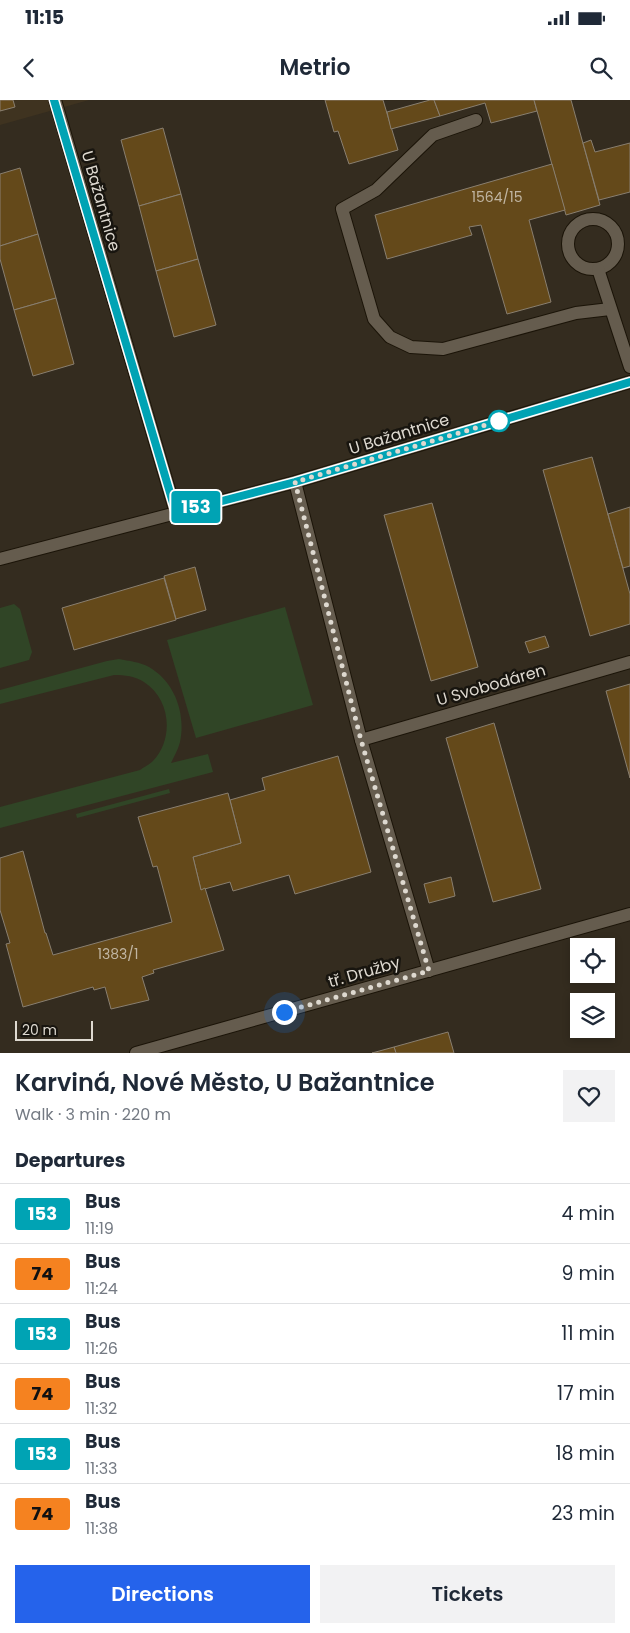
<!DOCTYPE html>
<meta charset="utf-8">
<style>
:root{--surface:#fff;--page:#f2f2f3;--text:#1f2937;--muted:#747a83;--line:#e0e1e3;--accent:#2563eb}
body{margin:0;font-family:Poppins,sans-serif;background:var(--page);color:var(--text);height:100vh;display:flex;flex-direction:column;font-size:19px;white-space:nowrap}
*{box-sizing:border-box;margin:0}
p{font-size:16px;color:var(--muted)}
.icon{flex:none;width:28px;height:28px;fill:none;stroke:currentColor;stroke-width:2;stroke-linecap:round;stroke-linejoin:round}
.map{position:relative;height:953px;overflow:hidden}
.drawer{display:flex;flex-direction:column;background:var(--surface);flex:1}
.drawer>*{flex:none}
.badge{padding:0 10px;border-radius:4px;font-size:18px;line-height:32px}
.controls{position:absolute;left:570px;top:838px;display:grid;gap:10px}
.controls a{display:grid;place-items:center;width:45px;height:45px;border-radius:0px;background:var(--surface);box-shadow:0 2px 8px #0003;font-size:25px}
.scale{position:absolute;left:15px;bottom:12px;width:78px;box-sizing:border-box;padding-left:5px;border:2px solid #ded9d0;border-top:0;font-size:14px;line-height:18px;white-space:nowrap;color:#ded9d0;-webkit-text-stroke:4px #18150f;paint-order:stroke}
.you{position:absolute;width:25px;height:25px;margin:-12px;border:4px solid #fff;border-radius:50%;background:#1a73e8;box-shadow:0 0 0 8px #1a73e833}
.map>.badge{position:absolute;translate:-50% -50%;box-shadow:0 0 0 2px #fff}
h2{padding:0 15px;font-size:19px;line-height:45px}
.round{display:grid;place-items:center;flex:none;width:52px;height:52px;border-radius:0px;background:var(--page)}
.summary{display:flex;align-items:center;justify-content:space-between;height:85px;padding:0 15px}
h1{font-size:24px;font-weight:600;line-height:38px}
.cta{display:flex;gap:10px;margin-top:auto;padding:10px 15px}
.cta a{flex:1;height:58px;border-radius:0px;background:var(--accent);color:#fff;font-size:20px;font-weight:600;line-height:58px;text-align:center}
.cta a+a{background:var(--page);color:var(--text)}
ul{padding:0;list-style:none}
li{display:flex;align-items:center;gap:15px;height:60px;padding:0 15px;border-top:1px solid var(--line)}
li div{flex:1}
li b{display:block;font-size:19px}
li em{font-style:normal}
li .badge{min-width:55px;font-weight:700;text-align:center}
.status{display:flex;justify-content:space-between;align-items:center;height:35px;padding:0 25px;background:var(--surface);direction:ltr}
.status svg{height:14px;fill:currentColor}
header{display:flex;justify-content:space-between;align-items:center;height:65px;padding:0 15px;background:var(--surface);font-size:22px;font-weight:600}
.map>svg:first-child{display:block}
.built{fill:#3f3320}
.green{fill:#304526}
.building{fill:#64491a;stroke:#897f70}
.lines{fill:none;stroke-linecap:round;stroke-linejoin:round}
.service-casing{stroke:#1b1408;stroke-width:14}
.minor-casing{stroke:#1b1408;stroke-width:14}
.tertiary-casing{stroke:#1b1408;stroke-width:14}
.service{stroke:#655c4e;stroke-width:12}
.minor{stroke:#655c4e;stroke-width:12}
.tertiary{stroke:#655c4e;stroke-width:12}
.line-casing{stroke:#fff;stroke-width:11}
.line{stroke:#00a3b4;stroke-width:8}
.walk{stroke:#ded9d0;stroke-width:5;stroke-dasharray:0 9}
.stop-dot{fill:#fff;stroke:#00a3b4;stroke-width:2.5}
.labels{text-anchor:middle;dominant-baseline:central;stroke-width:5;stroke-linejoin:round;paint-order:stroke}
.number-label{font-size:14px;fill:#c0b5a2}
.street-label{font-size:16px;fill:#ded9d0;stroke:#18150f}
</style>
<div class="status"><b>11:15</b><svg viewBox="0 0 49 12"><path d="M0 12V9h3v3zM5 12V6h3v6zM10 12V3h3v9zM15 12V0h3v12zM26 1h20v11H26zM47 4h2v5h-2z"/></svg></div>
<header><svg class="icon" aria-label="back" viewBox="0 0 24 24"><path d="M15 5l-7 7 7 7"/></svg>Metrio<svg class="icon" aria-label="search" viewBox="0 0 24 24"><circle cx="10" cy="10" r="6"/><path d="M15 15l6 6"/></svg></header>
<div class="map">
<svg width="630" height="953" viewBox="0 0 630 953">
<rect width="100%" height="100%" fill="#342c1f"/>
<!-- built -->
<polygon class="built" points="0,0 89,0 0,25"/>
<!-- green -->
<g class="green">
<polygon points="14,504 20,509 32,552 29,560 0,568 0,508"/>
<polygon points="285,507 313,605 196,638 167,540"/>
<path d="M119,559C129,561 140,562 149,567C175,582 186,614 180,642C178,650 174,656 171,663L208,654L213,672L0,728V707L140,670C144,667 149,665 153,661C174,639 171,599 144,582C135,576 125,575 114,575L0,604V590L107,561Z"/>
<polygon points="169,689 170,693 77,718 76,714"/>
</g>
<!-- building -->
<g class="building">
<polygon points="0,0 13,0 15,7 0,11"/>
<polygon points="325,0 383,0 398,50 349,64 338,31 334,32"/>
<polygon points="430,0 434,0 440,16 391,29 387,12"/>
<polygon points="434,0 534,0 537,11 491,23 485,3 440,16"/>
<polygon points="534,0 571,0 600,105 566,115"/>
<polygon points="163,28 181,94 139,106 121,40"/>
<polygon points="591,40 595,52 630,43 630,92 599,100 583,43"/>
<polygon points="552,64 565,110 529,120 551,202 507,214 481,125 469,127 472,135 387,159 375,115"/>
<polygon points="20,68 38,134 0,146 0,74"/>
<polygon points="181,94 198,159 156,171 139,106"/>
<polygon points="38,134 56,198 14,210 0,159 0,146"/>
<polygon points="198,159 216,225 174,237 156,171"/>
<polygon points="56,198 74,264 33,276 14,210"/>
<polygon points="592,357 630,494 630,524 590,536 543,370"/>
<polygon points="432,403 478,567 431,581 384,415"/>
<polygon points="630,407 630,466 623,468 608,414"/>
<polygon points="195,467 206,510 176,519 164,476"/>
<polygon points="164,478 176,520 74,550 62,508"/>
<polygon points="545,536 549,547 529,553 525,542"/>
<polygon points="630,584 630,678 606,591"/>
<polygon points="494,623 541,789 493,802 446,638"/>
<polygon points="338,656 371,772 295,794 289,775 233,791 230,782 201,790 193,757 241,743 230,700 265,690 262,678"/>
<polygon points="228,693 241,743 193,757 201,790 205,788 224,850 153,870 154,873 142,877 149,900 111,909 105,887 94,890 93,887 23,907 6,844 10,843 0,810 0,758 23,751 45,833 46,833 53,855 172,822 157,766 153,767 138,717"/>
<polygon points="451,777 455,796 429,803 424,784"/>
<polygon points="448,932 454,953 396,953 394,947"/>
<polygon points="394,947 396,953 372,953"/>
</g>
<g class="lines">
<!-- service casing -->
<g class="service-casing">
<g id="service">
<polyline points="476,20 433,35 376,90 342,109 374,219 390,237 411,247 443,249 576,213 610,209"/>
<circle cx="593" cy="144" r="25"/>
<polyline points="598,169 630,267"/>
</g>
</g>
<!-- minor casing -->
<g class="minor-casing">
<g id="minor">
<polyline points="55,0 176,413"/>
<polyline points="295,382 361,640 429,871"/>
<polyline points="361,640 630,562"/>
<polyline points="136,953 630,814"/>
</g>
</g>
<!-- tertiary casing -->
<g class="tertiary-casing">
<polyline id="tertiary" points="0,459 295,382 630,282"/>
</g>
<!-- service -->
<use href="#service" class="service"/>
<!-- minor -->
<use href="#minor" class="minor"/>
<!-- tertiary -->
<use href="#tertiary" class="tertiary"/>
</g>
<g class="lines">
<!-- line casing -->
<g class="line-casing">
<polyline id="line" points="54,0 176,413 295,382 630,282"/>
</g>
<!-- line -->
<use href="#line" class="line"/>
<!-- walk -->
<polyline class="walk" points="284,912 429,871 361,640 295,382 499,321"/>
</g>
<!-- markers -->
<circle class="stop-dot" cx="499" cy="321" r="10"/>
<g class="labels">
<!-- number labels -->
<g class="number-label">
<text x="497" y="97">1564/15</text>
<text x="118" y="854">1383/1</text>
</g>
<!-- street labels -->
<g class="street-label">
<text transform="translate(101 101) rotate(74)">U Bažantnice</text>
<text transform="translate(399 334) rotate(-17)">U Bažantnice</text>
<text transform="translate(491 585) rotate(-16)">U Svobodáren</text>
<text transform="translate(364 872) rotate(-16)">tř. Družby</text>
</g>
</g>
</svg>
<div class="controls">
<a><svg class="icon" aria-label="locate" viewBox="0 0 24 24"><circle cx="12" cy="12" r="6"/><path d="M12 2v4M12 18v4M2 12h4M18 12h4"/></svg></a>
<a><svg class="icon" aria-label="layers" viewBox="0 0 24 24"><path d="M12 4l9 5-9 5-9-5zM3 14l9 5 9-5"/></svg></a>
</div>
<div class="scale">20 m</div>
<div class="you" style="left:284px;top:912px"></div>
<b class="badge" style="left:196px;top:407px;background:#00a3b4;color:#fff">153</b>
</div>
<section class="drawer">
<div class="summary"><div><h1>Karviná, Nové Město, U Bažantnice</h1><p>Walk · 3 min · 220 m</p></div><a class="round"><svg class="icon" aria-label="heart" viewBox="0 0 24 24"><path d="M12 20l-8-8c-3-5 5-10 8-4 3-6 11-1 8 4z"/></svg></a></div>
<h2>Departures</h2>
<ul>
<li><span class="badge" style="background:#00a3b4;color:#fff">153</span><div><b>Bus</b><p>11:19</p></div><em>4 min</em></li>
<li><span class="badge" style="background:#f58220;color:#111">74</span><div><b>Bus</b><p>11:24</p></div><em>9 min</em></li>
<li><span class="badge" style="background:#00a3b4;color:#fff">153</span><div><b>Bus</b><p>11:26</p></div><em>11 min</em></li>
<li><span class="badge" style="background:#f58220;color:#111">74</span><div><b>Bus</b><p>11:32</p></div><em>17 min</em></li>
<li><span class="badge" style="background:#00a3b4;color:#fff">153</span><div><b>Bus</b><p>11:33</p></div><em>18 min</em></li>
<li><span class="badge" style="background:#f58220;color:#111">74</span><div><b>Bus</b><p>11:38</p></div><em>23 min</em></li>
</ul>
<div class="cta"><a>Directions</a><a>Tickets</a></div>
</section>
